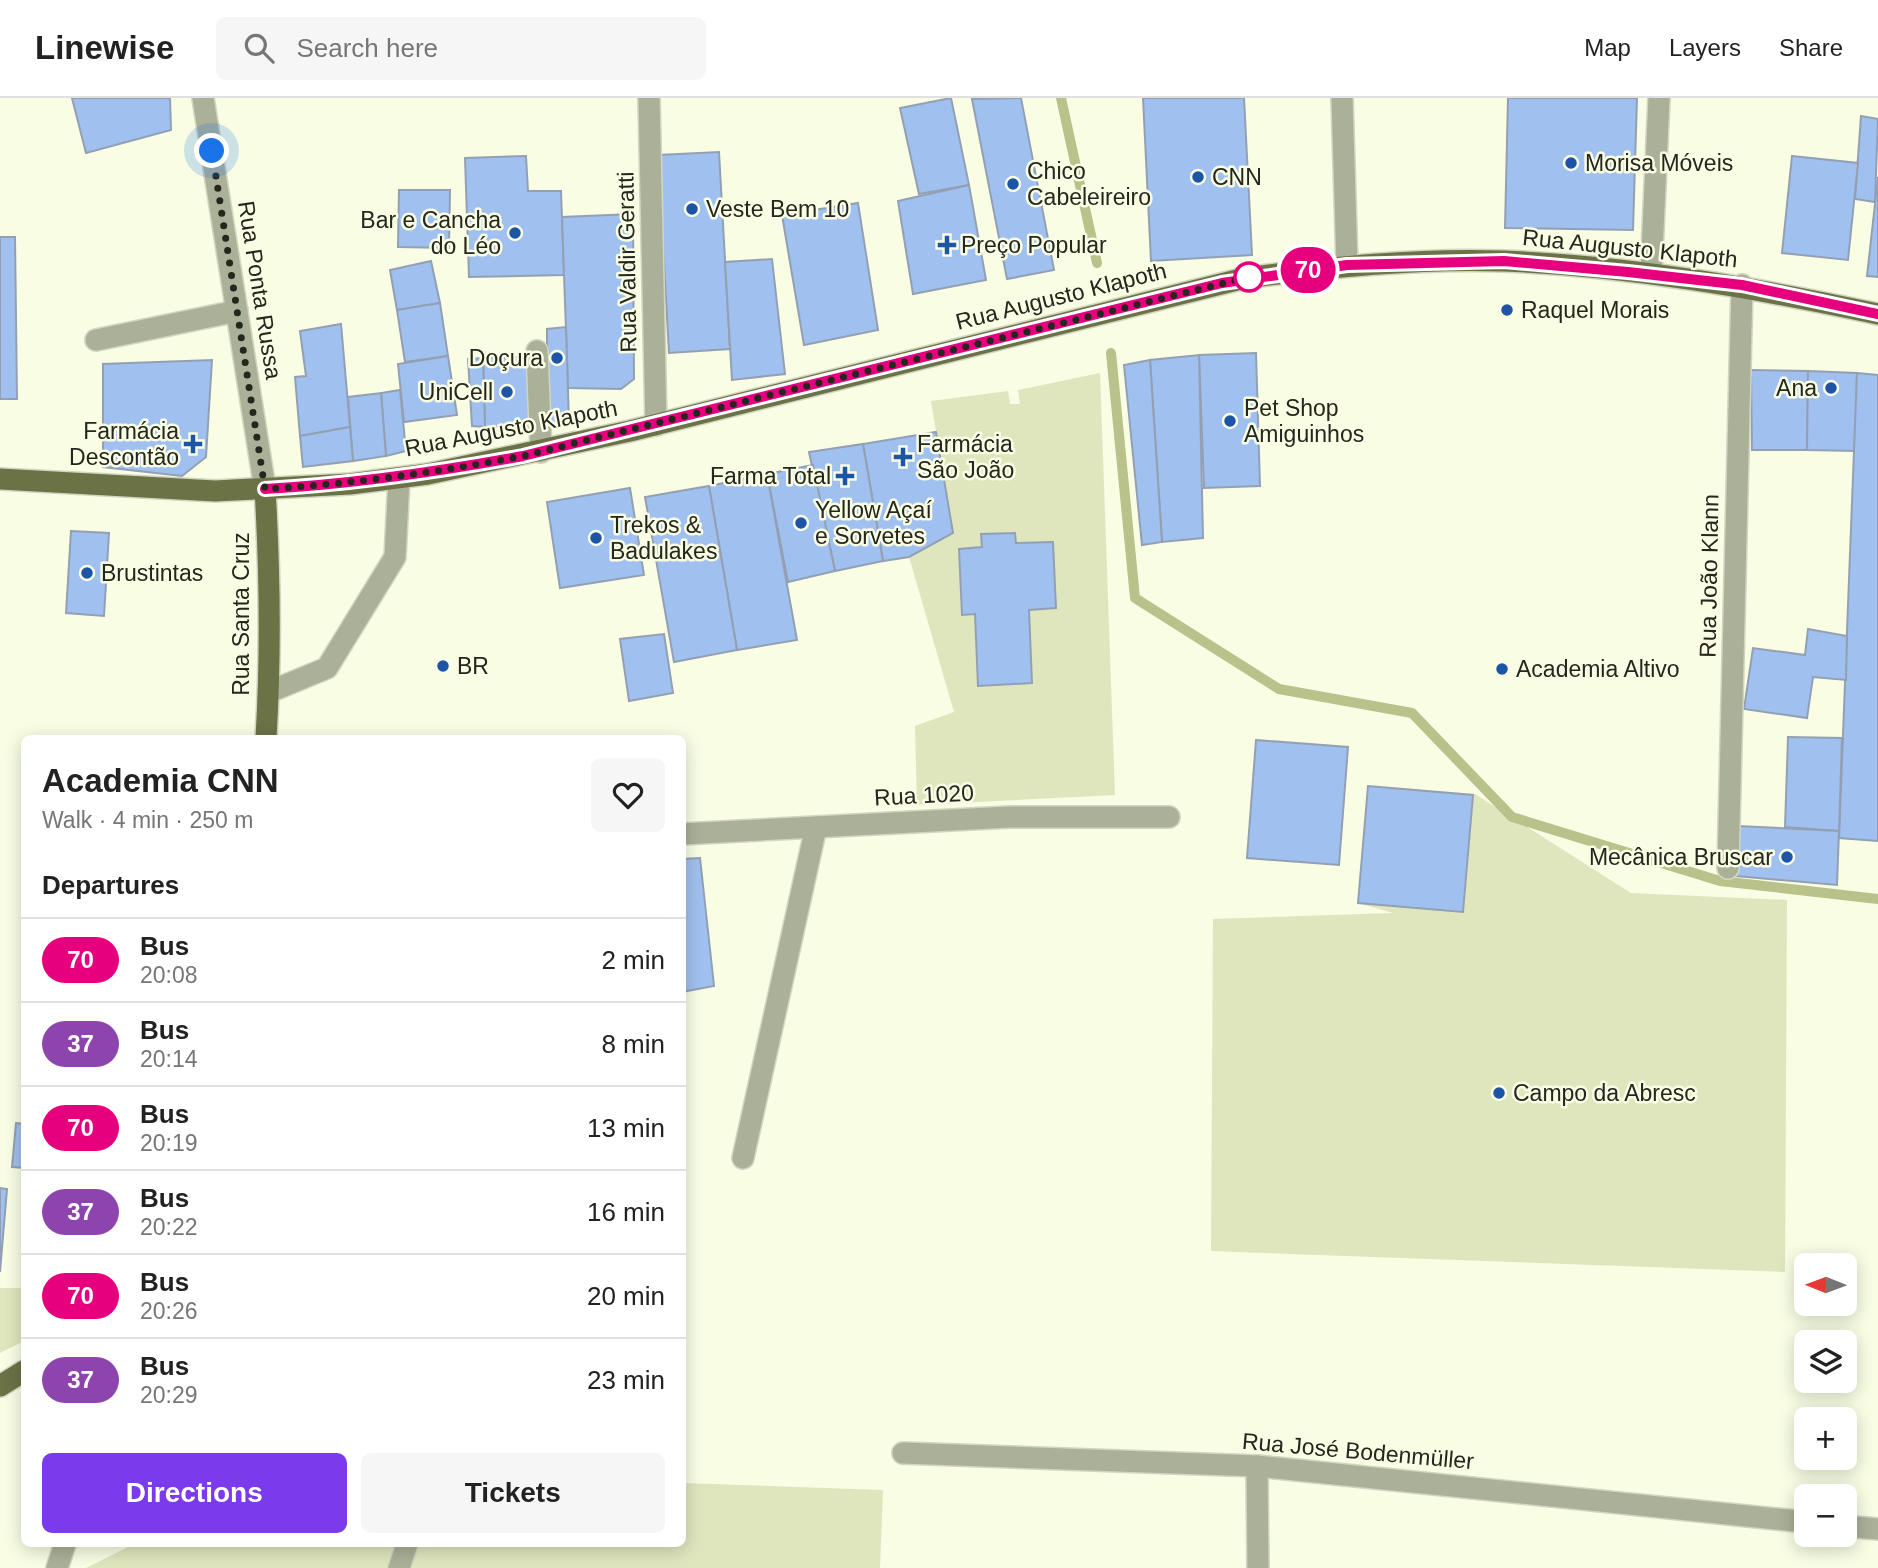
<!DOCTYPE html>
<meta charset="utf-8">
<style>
:root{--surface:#fff;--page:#f6f6f6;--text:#222;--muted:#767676;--line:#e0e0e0;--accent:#7c3aed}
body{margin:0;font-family:Helvetica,sans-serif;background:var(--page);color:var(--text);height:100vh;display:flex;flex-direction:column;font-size:26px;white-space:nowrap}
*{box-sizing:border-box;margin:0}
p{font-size:23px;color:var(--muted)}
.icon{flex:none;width:38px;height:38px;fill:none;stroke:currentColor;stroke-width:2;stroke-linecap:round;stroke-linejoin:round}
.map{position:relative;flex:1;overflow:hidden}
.side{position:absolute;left:21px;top:637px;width:665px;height:812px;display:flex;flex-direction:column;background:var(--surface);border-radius:10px;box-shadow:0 4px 18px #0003}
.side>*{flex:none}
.badge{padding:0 14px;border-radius:23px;font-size:24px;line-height:46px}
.needle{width:46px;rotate:271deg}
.controls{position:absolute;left:1794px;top:1155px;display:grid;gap:14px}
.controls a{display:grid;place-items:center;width:63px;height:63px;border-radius:10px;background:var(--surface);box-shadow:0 4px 18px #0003;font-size:35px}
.you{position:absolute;width:35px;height:35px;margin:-18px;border:5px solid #fff;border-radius:50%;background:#1a73e8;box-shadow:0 0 0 10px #1a73e833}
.map>.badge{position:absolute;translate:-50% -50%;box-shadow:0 0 0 4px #fff}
h2{padding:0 21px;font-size:26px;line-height:63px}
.round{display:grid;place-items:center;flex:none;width:74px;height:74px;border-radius:10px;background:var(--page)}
.overview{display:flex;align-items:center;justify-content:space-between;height:119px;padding:0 21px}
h1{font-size:33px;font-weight:600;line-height:52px}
.primary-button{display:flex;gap:14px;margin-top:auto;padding:14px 21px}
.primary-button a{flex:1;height:80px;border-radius:10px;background:var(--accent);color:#fff;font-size:28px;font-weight:600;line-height:80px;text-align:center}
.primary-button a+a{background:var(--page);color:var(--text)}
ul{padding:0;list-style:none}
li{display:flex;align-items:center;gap:21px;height:84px;padding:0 21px;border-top:2px solid var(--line)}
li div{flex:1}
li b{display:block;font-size:26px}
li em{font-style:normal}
li .badge{min-width:77px;font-weight:700;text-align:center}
header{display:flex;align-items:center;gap:42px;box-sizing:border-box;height:98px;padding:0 35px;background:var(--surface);border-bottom:2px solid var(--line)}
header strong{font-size:33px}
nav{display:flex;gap:38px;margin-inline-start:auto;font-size:24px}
.search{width:490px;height:63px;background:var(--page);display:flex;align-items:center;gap:18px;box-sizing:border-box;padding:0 24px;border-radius:10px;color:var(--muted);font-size:26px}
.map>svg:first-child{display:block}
.green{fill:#dfe6bd}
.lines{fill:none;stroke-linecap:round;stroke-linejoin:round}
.stream{stroke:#b9c28a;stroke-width:10}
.building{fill:#a0c0ef;stroke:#93a0b3;stroke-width:2}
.minor-casing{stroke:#d2d6c0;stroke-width:24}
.major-casing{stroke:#d2d6c0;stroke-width:24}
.minor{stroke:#abb098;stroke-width:21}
.major{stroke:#6b7246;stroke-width:21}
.line-casing{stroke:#fff;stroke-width:16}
.line{stroke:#e6007e;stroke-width:10}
.walk{stroke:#25261d;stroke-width:7;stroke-dasharray:0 12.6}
.poi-dot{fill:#1d54a6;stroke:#f8fde4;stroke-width:2.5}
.stop-dot{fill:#fff;stroke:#e6007e;stroke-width:3.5}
.labels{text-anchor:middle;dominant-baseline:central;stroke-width:5;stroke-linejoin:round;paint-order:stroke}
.poi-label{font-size:23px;fill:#25261d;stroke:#f8fde4;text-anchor:start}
.street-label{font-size:23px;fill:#25261d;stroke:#f8fde4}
</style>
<header>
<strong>Linewise</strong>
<div class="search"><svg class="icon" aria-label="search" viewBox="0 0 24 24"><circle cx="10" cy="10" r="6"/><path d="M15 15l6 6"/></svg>Search here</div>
<nav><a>Map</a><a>Layers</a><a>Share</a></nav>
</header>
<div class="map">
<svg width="1878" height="1470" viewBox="0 0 1878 1470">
<rect width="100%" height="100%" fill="#f8fde4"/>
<!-- green -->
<g class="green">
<polygon points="1100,275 1115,697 917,707 915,628 954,614 909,459 953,435 931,303 1008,293 1010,306 1020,306 1018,292"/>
<polygon points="1368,688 1475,696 1631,795 1787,802 1785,1174 1211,1153 1213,821 1393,815 1358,805"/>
<polygon points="0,1190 24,1190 24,1243 0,1255"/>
<polygon points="683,1385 883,1392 880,1470 86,1470 134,1446 682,1446"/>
</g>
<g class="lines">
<!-- stream -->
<g class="stream">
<polyline points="1061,0 1097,165"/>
<polyline points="1111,255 1135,500 1279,591 1412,615 1512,719 1720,783 1878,801"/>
</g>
</g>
<!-- building -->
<g class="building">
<polygon points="72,0 170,0 171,32 86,55"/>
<polygon points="951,0 969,87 919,96 900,10"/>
<polygon points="1021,0 1054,172 1007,181 972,1"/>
<polygon points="1143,0 1244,0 1252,157 1151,163"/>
<polygon points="1508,0 1637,0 1633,132 1505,130"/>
<polygon points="1861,18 1878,21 1875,104 1855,101"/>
<polygon points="719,54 730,251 669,255 658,57"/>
<polygon points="526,58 528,93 561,93 564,177 469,179 465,60"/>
<polygon points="1792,58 1858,65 1848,162 1782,155"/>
<polygon points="1878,79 1878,179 1867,178"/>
<polygon points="969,87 986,182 913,196 898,103"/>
<polygon points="399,92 450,92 449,150 398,149"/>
<polygon points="858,105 878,232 804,247 782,117"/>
<polygon points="633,116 634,281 621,291 568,290 562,119"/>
<polygon points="0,139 15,139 17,301 0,301"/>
<polygon points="772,161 785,276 732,282 725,164"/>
<polygon points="431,163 440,205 397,212 390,172"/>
<polygon points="440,205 448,258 405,264 397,212"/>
<polygon points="341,226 350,329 300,338 295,279 306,278 300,233"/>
<polygon points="566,229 569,326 547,326 547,231"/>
<polygon points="1256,255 1260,388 1204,390 1199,257"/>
<polygon points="1199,257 1203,440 1162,444 1150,262"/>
<polygon points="448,258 457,317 404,324 398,266"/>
<polygon points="528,259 530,328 485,329 483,260"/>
<polygon points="483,260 485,329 472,328 468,261"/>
<polygon points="212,262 206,359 182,378 103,369 103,266"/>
<polygon points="1150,262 1162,444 1142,447 1124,267"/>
<polygon points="1751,272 1808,273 1807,352 1752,352"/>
<polygon points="1808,273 1857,275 1855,353 1807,352"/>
<polygon points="1857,275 1878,277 1878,743 1839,740"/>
<polygon points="400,292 406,353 386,358 381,295"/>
<polygon points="381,295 386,358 353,363 348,299"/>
<polygon points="350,329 353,363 303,369 300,338"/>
<polygon points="936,334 953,435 909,459 883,463 863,346"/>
<polygon points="863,346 883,463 835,473 809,354"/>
<polygon points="813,367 835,473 788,484 767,376"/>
<polygon points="767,376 797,542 737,552 709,388"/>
<polygon points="709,388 737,552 674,564 645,399"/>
<polygon points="630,390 644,477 560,490 547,404"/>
<polygon points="71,433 109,435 104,518 66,515"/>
<polygon points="1015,435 1016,445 1053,444 1056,510 1029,512 1032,585 978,588 975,516 962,517 959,451 982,449 981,436"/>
<polygon points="1808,531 1847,538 1846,582 1813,579 1807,620 1744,611 1753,550 1805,557"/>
<polygon points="664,536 673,595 629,603 620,541"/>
<polygon points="1788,639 1842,640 1839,733 1785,729"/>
<polygon points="1256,642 1348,649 1339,767 1247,760"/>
<polygon points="1368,688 1473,697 1463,814 1358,805"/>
<polygon points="1738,728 1839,733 1837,787 1736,778"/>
<polygon points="700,760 714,888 682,894 682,761"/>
<polygon points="16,1025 24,1026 24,1070 12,1069"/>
<polygon points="0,1090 7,1091 0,1174"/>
</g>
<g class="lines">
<!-- minor casing -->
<g class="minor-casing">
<g id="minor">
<polyline points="203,0 265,391"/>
<polyline points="649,0 656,327"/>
<polyline points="1342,0 1347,167"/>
<polyline points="1651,176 1659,0"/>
<polyline points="96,242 237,213"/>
<polyline points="537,253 541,354"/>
<polyline points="269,594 327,570 395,459 399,380"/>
<polyline points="682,736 1010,719 1169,719"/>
<polyline points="1728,770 1742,187"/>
<polyline points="743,1060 816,729"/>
<polyline points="903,1355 1257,1368 1806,1424"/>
<polyline points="1257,1368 1258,1470"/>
<polyline points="1844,1428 1878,1431"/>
<polyline points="57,1470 65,1446"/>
<polyline points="399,1470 407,1446"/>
</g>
</g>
<!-- major casing -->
<g class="major-casing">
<g id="major">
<path d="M0,381L215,393L350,386L428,376L630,333L1245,180C1331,169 1417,160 1504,163C1631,168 1755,190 1878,216"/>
<path d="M265,391C270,475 271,557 266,640"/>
<polyline points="0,1288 24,1273"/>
</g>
</g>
<!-- minor -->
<use href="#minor" class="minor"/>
<!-- major -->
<use href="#major" class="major"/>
</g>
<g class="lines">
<!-- line casing -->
<g class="line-casing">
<path id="line" d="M265,391C352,386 437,374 523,358L1222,185L1347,167L1504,163L1628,174L1742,187L1878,216"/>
</g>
<!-- line -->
<use href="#line" class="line"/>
<!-- walk -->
<path class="walk" d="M212,53L265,391C352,386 437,374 523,358L1249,179"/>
</g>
<!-- markers -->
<g class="poi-dot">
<circle cx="1571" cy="65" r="7"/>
<circle cx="1198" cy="79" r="7"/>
<circle cx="1013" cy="86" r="7"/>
<circle cx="692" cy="111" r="7"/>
<circle cx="515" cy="135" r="7"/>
<path d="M943.5 136.5h7v7h7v7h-7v7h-7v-7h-7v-7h7z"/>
<circle cx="1507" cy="212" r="7"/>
<circle cx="557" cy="260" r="7"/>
<circle cx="1831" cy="290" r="7"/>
<circle cx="507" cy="294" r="7"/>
<circle cx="1230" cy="323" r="7"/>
<path d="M189.5 335.5h7v7h7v7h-7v7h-7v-7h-7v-7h7z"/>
<path d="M899.5 348.5h7v7h7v7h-7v7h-7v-7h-7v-7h7z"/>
<path d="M841.5 367.5h7v7h7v7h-7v7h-7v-7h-7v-7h7z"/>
<circle cx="801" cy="425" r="7"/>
<circle cx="596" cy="440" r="7"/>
<circle cx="87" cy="475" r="7"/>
<circle cx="443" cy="568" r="7"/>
<circle cx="1502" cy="571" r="7"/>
<circle cx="1787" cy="759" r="7"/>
<circle cx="1499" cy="995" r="7"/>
</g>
<circle class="stop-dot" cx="1249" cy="179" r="14"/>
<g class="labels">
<!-- poi labels -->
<g class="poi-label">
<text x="1585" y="65">Morisa Móveis</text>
<text x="1027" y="73">Chico<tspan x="1027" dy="26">Cabeleireiro</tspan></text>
<text x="1212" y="79">CNN</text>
<text x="706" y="111">Veste Bem 10</text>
<text x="501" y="122" text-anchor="end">Bar e Cancha<tspan x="501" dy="26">do Léo</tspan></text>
<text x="961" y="147">Preço Popular</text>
<text x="1521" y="212">Raquel Morais</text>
<text x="543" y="260" text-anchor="end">Doçura</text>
<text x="1817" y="290" text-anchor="end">Ana</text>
<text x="493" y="294" text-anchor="end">UniCell</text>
<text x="1244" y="310">Pet Shop<tspan x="1244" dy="26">Amiguinhos</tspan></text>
<text x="179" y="333" text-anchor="end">Farmácia<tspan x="179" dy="26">Descontão</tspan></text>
<text x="917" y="346">Farmácia<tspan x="917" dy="26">São João</tspan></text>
<text x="831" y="378" text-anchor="end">Farma Total</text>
<text x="815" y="412">Yellow Açaí<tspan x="815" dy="26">e Sorvetes</tspan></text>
<text x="610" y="427">Trekos &amp;<tspan x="610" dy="26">Badulakes</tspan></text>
<text x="101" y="475">Brustintas</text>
<text x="457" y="568">BR</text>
<text x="1516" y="571">Academia Altivo</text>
<text x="1773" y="759" text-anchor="end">Mecânica Bruscar</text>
<text x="1513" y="995">Campo da Abresc</text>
</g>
<!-- street labels -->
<g class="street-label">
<text transform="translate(1630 150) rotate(6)">Rua Augusto Klapoth</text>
<text transform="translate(627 164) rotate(-91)">Rua Valdir Geratti</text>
<text transform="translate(260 192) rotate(81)">Rua Ponta Russa</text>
<text transform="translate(1061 198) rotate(-14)">Rua Augusto Klapoth</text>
<text transform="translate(511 330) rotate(-11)">Rua Augusto Klapoth</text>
<text transform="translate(1709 478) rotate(-89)">Rua João Klann</text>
<text transform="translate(241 516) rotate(-90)">Rua Santa Cruz</text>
<text transform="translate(924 697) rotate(-3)">Rua 1020</text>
<text transform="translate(1358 1353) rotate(5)">Rua José Bodenmüller</text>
</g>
</g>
</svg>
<div class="controls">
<a><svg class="needle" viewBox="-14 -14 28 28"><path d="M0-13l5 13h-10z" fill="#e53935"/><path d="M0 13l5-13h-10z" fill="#767676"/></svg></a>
<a><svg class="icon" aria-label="layers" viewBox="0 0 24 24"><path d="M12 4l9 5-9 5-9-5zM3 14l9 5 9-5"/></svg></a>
<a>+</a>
<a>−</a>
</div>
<div class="you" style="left:212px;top:53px"></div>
<b class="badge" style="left:1308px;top:172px;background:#e6007e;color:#fff">70</b>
<section class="side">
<div class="overview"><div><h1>Academia CNN</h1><p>Walk · 4 min · 250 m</p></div><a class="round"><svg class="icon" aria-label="heart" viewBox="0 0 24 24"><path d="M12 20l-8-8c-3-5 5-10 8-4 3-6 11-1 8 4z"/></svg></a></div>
<h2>Departures</h2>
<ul>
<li><span class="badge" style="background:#e6007e;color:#fff">70</span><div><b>Bus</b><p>20:08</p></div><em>2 min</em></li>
<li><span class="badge" style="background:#8e44ad;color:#fff">37</span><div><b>Bus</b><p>20:14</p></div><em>8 min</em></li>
<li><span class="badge" style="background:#e6007e;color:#fff">70</span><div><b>Bus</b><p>20:19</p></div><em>13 min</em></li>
<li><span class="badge" style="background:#8e44ad;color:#fff">37</span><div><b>Bus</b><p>20:22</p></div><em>16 min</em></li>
<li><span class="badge" style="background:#e6007e;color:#fff">70</span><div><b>Bus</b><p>20:26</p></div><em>20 min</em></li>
<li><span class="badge" style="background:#8e44ad;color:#fff">37</span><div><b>Bus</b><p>20:29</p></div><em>23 min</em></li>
</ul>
<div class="primary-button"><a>Directions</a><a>Tickets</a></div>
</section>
</div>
